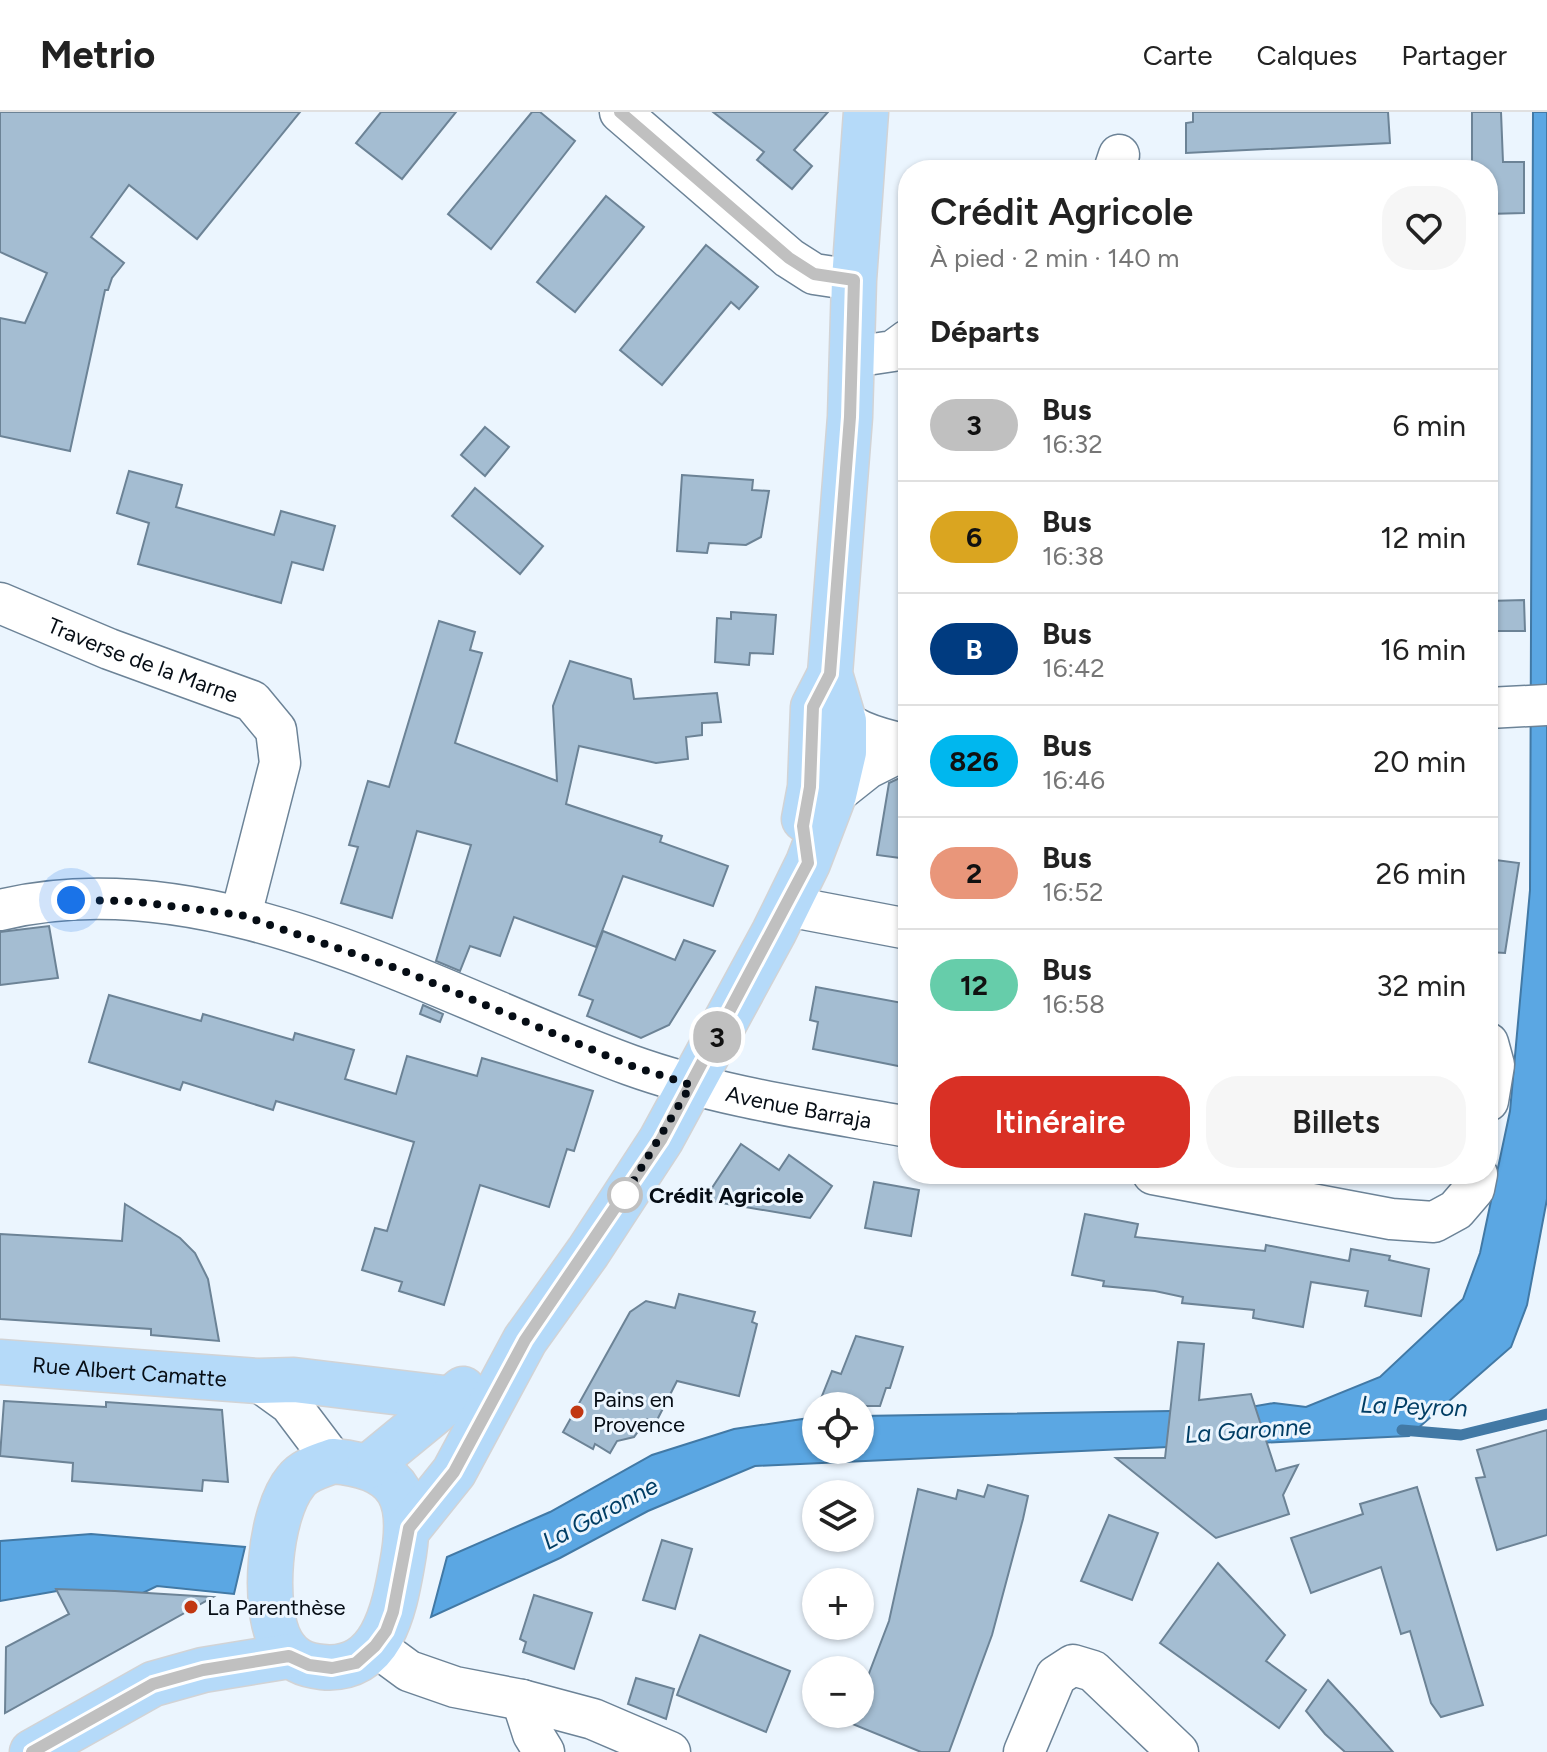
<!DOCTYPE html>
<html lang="fr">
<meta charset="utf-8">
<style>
:root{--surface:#fff;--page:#f6f6f6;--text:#222;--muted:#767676;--line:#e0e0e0;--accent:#d93025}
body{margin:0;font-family:Figtree,sans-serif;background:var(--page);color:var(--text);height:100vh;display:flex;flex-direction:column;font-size:30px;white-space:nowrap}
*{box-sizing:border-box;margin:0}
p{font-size:26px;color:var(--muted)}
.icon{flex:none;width:44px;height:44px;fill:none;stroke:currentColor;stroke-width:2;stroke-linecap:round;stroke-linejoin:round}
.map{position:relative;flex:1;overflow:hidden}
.side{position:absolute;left:898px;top:48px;width:600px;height:1024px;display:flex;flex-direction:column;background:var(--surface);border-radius:32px;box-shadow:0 2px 6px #0004}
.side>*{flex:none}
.badge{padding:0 16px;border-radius:26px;font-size:28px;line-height:52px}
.tools{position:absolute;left:802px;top:1280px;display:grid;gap:16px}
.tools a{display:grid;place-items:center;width:72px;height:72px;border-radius:50%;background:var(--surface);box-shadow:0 2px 6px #0004;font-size:40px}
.you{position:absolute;width:40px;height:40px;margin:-20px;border:6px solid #fff;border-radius:50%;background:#1a73e8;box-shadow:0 0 0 12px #1a73e833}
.map>.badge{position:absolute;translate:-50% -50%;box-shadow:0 0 0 4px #fff}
h2{padding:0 32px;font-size:30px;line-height:72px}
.round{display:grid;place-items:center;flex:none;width:84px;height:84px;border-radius:32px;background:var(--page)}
.overview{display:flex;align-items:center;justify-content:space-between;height:136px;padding:0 32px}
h1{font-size:38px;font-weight:600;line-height:60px}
.button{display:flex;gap:16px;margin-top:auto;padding:16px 32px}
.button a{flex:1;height:92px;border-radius:32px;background:var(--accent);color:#fff;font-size:32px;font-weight:600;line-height:92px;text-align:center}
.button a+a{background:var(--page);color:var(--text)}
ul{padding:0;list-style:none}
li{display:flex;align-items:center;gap:24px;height:112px;padding:0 32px;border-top:2px solid var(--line)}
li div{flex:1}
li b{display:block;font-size:30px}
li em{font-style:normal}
li .badge{min-width:88px;font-weight:700;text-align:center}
header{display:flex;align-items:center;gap:48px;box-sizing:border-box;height:112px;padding:0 40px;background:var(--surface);border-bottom:2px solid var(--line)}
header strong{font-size:38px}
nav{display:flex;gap:44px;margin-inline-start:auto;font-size:28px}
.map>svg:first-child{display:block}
.water{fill:#5ba7e3;stroke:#4279a5;stroke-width:2}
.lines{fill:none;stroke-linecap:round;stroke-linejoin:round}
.stream{stroke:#4279a5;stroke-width:11}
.building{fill:#a4bdd2;stroke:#6c8396;stroke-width:2}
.minor-casing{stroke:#6c8397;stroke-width:43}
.major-casing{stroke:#d2d3d5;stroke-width:47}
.minor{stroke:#fff;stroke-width:40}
.major{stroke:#b5daf9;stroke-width:44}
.line-casing{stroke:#fff;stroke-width:18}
.line{stroke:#c0c0c0;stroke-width:12}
.walk{stroke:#060d15;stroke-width:8;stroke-dasharray:0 14.4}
.stop-dot{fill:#fff;stroke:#c0c0c0;stroke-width:4}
.poi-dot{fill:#c13712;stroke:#ebf5fe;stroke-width:3}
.labels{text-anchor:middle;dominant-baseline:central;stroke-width:6;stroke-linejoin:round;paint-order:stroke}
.street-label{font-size:22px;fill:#060d15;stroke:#ebf5fe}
.stop-label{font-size:22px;font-weight:bold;fill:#060d15;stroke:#ebf5fe;text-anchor:start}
.poi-label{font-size:22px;fill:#060d15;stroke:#ebf5fe;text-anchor:start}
.water-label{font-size:24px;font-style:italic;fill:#003d64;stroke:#ebf5fe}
</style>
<header>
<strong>Metrio</strong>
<nav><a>Carte</a><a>Calques</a><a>Partager</a></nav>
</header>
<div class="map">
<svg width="1547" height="1640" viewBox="0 0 1547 1640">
<rect width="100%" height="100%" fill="#ebf5fe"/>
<!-- water -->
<g class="water">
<polygon points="1533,0 1547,0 1547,1087 1527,1193 1511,1235 1409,1324 755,1354 648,1399 560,1446 431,1505 447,1445 550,1400 652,1343 734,1317 816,1305 816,1338 860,1338 860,1304 1233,1298 1274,1291 1306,1295 1380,1265 1463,1187 1480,1141 1510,999 1530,778"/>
<polygon points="91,1422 245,1435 234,1482 157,1474 122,1491 115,1479 57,1479 0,1489 0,1429"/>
</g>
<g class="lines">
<!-- stream -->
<polyline class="stream" points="1402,1318 1461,1323 1547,1302"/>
</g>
<!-- building -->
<g class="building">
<polygon points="0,0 300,0 197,127 129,73 91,125 124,151 112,166 108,178 105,178 70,339 0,324 0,206 25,211 47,161 0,140"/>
<polygon points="381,0 456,0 402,67 356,31"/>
<polygon points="532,0 540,0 575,29 491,137 448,102"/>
<polygon points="713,0 828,0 794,38 812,54 792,77 757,48 764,40"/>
<polygon points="1193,0 1388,0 1390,31 1186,41 1186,11 1193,10"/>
<polygon points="1472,0 1501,0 1503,50 1524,50 1524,101 1488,102 1488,58 1472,58"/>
<polygon points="606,84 644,115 575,200 537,170"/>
<polygon points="706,133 758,175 739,197 731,190 662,273 620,238"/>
<polygon points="485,315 509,335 485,364 461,343"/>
<polygon points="129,359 182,373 176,395 274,423 281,399 335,414 323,458 292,450 281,491 138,452 149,411 117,401"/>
<polygon points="682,363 753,368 752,378 769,379 761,425 746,433 709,431 707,441 677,439"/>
<polygon points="475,376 543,434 520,462 452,404"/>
<polygon points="1524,488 1525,519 1488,519 1488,489"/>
<polygon points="731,500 776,503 773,542 750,541 749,553 715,550 717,506 731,507"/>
<polygon points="439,509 475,520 470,538 482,541 455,631 557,669 553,594 570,549 631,567 634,587 717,581 721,610 702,611 702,623 686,625 688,647 656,651 579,634 566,692 662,724 660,730 728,754 713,794 623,764 596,835 514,805 500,844 470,834 460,859 436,849 471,733 417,719 392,806 341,791 358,735 349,733 368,669 389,675"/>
<polygon points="908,662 908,747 877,743 889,671"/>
<polygon points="1488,747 1519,751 1505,841 1488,840"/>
<polygon points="49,814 58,866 0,873 0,820"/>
<polygon points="603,819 675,848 684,828 715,839 669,913 641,926 587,904 593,888 579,883"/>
<polygon points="816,875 908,892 908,956 813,937 818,910 810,908"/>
<polygon points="109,883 201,909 203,902 293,928 295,921 354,938 345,967 396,982 407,944 477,964 482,946 593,979 574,1039 567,1037 549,1095 480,1073 444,1193 399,1179 402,1170 362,1158 375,1116 387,1119 414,1030 276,989 273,998 183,970 180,978 89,950"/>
<polygon points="423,893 443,902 440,910 420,902"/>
<polygon points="741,1032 779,1058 789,1043 832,1074 810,1106 704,1088"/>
<polygon points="874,1070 919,1078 911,1124 865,1116"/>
<polygon points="125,1092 180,1126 195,1141 208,1167 219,1229 151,1223 151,1217 0,1207 0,1122 122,1129"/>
<polygon points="1085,1102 1138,1112 1135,1125 1265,1139 1266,1133 1349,1149 1351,1137 1390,1144 1389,1148 1429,1157 1421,1204 1365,1194 1368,1179 1311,1170 1303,1215 1253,1206 1254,1198 1182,1191 1183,1185 1155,1179 1103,1174 1104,1169 1072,1163"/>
<polygon points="679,1182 755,1200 752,1210 757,1212 739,1284 677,1269 655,1312 647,1307 634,1325 617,1329 610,1341 595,1332 593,1337 563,1320 630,1200 646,1189 675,1196"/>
<polygon points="856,1224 903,1235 890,1276 886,1276 880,1294 818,1294 832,1259 841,1262"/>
<polygon points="1178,1230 1204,1232 1199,1288 1251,1282 1276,1359 1298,1353 1283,1383 1289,1402 1216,1426 1116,1346 1165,1346"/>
<polygon points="4,1289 106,1295 106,1290 222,1298 228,1370 203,1368 202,1379 72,1369 73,1351 0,1344"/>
<polygon points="1547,1318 1547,1423 1497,1438 1476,1366 1485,1365 1477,1338"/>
<polygon points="988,1373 1028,1384 1023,1407 992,1523 949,1640 921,1640 850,1611 853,1602 860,1602 860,1585 889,1509 918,1377 956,1387 958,1378 984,1385"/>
<polygon points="1417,1375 1483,1593 1441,1605 1431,1591 1410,1519 1401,1522 1381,1455 1311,1481 1291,1426 1363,1402 1360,1392"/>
<polygon points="1109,1403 1158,1421 1132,1488 1081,1469"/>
<polygon points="662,1428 692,1437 675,1497 643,1488"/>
<polygon points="1218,1451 1285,1523 1266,1549 1306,1578 1279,1616 1160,1531"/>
<polygon points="56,1477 115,1479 213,1485 5,1601 6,1535 69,1502"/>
<polygon points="534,1483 592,1501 574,1557 523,1540 526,1530 520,1527"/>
<polygon points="700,1523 790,1559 766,1620 677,1583"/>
<polygon points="636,1566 674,1577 666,1607 628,1592"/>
<polygon points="1328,1568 1354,1596 1393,1640 1345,1640 1325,1622 1306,1599"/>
</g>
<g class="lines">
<!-- minor casing -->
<g class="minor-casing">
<g id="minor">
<polyline points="620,0 789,146 814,162 854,168"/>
<polyline points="1114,58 1119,43"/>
<polyline points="853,245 893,239 908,228"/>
<path id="s1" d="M0,491L109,537L252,589L276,618L280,651L241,803"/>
<path d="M825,589C840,617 880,627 908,633"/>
<polyline points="1488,596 1547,593"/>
<polyline points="834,683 868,656 908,636"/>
<polyline points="787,794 908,817"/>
<path id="s2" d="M0,798C212,746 438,883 630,953C719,985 815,998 908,1015"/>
<polyline points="1488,931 1494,953 1488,989"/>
<polyline points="1153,1062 1391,1107 1434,1110 1456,1098 1474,1077 1477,1062"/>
<polyline points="258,1269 290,1292 333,1349"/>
<polyline points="375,1534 409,1559 455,1575 522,1588 593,1607 670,1640"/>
<polyline points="522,1588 533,1622 544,1640"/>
<polyline points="1024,1640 1056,1564 1073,1553 1093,1559 1178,1640"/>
</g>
</g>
<!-- major casing -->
<g class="major-casing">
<g id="major">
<polyline points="804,707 810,675 813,595 830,562"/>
<path id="s3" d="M0,1250L258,1269L294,1268L452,1287"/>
<path d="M333,1349C404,1355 414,1389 402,1453C394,1498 382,1561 322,1555C304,1553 292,1548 282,1532C261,1497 269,1401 296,1369C304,1358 320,1354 333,1349Z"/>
<polyline points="369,1354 463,1277"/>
<polyline points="409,1416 454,1360 525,1228 588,1140 661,1028 774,820 808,751 834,683 844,640 844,609 830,562 850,305 854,168 866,0"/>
<polyline points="32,1640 153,1572 203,1558 289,1544"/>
</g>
</g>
<!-- minor -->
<use href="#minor" class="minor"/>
<!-- major -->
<use href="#major" class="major"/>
</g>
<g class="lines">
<!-- line casing -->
<g class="line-casing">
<polyline id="line" points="32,1640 153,1572 203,1558 289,1544 309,1553 332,1556 356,1551 375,1534 386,1519 393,1500 409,1416 454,1360 525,1228 661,1028 808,751 803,714 810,675 813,595 830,562 850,305 854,168 814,162 789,146 620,0"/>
</g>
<!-- line -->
<use href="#line" class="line"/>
<!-- walk -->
<polyline class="walk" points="71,788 131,789 241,803 404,859 629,953 691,973 625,1083"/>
</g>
<!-- markers -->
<circle class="stop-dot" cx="625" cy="1083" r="16"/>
<g class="poi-dot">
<circle cx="577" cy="1300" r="8"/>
<circle cx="191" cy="1495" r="8"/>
</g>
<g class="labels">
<!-- street labels -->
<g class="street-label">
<text stroke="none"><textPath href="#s1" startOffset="154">Traverse de la Marne</textPath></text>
<text stroke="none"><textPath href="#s2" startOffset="834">Avenue Barraja</textPath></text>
<text stroke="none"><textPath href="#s3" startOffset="130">Rue Albert Camatte</textPath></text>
</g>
<!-- stop labels -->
<g class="stop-label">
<text x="649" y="1083">Crédit Agricole</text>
</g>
<!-- poi labels -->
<g class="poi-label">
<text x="593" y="1287">Pains en<tspan x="593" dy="25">Provence</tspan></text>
<text x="207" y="1495">La Parenthèse</text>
</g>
<!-- water labels -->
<g class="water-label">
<text transform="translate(1414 1294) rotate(2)">La Peyron</text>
<text transform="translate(1248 1318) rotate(-4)">La Garonne</text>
<text transform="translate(600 1401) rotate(-28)">La Garonne</text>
</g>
</g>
</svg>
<div class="tools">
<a><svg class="icon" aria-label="locate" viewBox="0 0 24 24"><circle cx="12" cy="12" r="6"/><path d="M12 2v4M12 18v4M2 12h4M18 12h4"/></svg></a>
<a><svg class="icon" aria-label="layers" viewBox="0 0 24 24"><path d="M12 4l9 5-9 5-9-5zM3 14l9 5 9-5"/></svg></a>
<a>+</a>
<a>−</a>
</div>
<div class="you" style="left:71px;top:788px"></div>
<b class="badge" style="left:717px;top:925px;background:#c0c0c0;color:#111">3</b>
<section class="side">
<div class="overview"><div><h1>Crédit Agricole</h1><p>À pied · 2 min · 140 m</p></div><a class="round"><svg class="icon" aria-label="heart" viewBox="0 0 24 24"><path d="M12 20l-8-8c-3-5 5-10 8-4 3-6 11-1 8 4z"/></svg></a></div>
<h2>Départs</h2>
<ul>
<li><span class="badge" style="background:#c0c0c0;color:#111">3</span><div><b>Bus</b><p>16:32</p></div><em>6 min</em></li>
<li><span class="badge" style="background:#daa520;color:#111">6</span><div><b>Bus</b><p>16:38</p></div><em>12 min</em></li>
<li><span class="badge" style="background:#003b80;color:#fff">B</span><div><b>Bus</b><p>16:42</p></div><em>16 min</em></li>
<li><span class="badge" style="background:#00b7ee;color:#111">826</span><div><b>Bus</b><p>16:46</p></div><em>20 min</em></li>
<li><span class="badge" style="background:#e9967a;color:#111">2</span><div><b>Bus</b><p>16:52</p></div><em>26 min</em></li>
<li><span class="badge" style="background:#66cdaa;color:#111">12</span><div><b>Bus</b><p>16:58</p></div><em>32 min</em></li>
</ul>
<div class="button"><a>Itinéraire</a><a>Billets</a></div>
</section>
</div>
